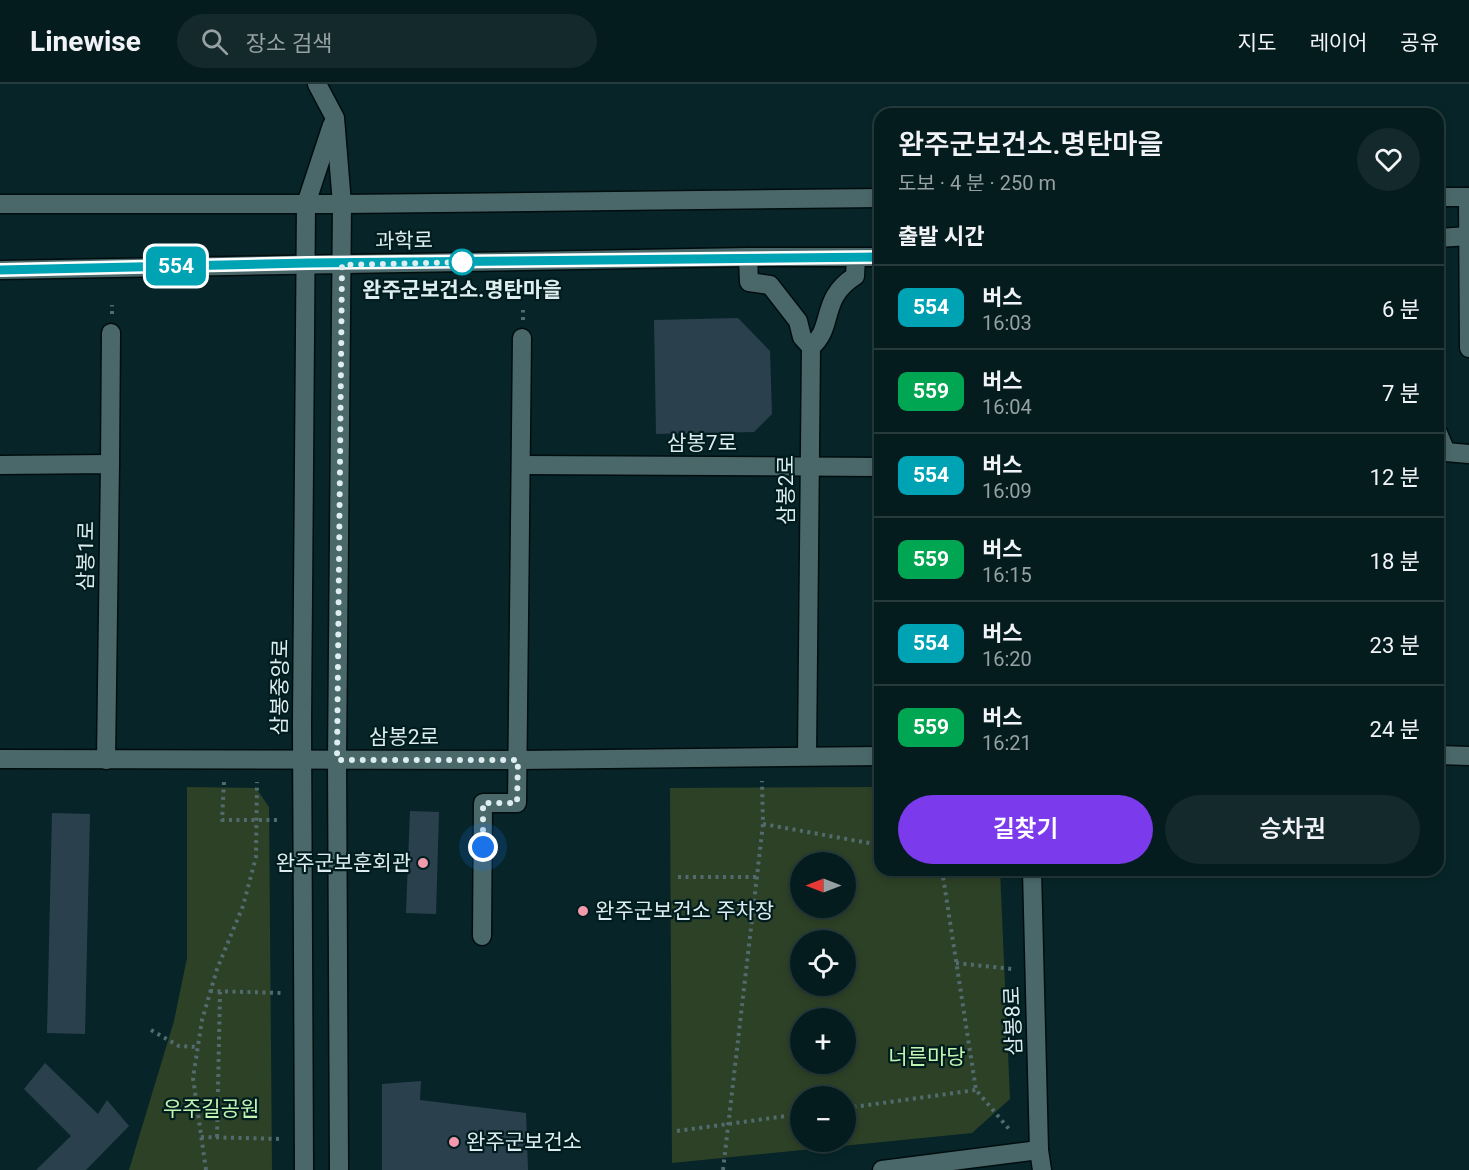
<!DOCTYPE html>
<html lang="ko">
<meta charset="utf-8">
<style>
:root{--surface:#051c1e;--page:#13292b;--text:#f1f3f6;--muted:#97a1a4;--line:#263a3c;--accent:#7c3aed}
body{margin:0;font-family:Roboto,"Noto Sans KR",sans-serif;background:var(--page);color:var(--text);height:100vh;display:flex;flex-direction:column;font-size:22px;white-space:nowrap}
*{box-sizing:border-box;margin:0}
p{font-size:20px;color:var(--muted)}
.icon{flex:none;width:33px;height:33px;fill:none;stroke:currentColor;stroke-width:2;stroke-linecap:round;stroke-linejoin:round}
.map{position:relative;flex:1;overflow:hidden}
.side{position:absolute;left:874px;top:24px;width:570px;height:768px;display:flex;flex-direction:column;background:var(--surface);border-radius:18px;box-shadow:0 3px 9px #0003,0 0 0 2px var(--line)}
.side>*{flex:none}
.badge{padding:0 12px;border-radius:9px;font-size:21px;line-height:39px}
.needle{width:39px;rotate:270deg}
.controls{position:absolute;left:790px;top:768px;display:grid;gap:12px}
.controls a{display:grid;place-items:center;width:66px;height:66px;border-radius:50%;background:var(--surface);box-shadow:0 3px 9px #0003,0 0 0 2px var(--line);font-size:30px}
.you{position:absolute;width:30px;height:30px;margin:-15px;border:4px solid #fff;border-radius:50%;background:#1a73e8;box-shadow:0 0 0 9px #1a73e833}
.map>.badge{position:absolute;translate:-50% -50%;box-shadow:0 0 0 3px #fff}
h2{padding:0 24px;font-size:22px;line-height:54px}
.round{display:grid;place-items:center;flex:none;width:63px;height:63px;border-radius:32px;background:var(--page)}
.overview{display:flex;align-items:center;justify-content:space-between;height:102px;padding:0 24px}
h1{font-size:28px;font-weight:600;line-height:45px}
.action{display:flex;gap:12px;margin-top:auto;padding:12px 24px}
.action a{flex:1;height:69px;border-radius:36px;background:var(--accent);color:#fff;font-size:24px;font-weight:600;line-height:69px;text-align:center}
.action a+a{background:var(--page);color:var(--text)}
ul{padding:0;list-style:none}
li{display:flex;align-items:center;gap:18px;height:84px;padding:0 24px;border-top:2px solid var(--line)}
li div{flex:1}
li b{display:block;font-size:22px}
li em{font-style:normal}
li .badge{min-width:66px;font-weight:700;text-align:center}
header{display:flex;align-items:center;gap:36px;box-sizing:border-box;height:84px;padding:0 30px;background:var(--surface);border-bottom:2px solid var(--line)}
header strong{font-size:28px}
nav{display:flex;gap:33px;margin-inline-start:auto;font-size:21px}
.search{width:420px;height:54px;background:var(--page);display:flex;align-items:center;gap:15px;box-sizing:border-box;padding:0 21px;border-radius:33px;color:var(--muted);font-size:22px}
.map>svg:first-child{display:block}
.green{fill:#2d4126;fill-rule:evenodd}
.building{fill:#2b404d}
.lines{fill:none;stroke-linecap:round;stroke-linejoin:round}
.minor-casing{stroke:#000d0f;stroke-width:21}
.path{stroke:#526b6e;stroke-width:4;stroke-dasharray:3 4.5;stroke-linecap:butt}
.minor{stroke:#4a686a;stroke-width:18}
.line-casing{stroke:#fff;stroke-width:14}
.line{stroke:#00a3b4;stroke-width:9}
.walk{stroke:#deeef0;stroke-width:6;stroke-dasharray:0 10.8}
.stop-dot{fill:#fff;stroke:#00a3b4;stroke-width:3}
.poi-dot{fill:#f29aac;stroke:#001c1e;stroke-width:2}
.labels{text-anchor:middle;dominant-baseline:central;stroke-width:4.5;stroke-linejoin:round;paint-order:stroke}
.street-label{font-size:21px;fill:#deeef0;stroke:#001c1e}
.stop-label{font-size:21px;font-weight:bold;fill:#deeef0;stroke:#001c1e}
.poi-label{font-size:21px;fill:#deeef0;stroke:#001c1e;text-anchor:start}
.park-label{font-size:21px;fill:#c0f4af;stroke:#001c1e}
</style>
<header>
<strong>Linewise</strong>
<div class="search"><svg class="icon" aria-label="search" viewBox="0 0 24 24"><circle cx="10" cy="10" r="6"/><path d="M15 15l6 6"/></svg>장소 검색</div>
<nav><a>지도</a><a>레이어</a><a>공유</a></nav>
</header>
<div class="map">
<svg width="1469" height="1086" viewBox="0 0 1469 1086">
<rect width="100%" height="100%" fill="#072528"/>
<!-- green -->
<g class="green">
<polygon points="187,703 256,704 269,723 272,1086 129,1086 174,937 187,874"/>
<path d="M880,703V786H1000L1010,1015L972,1049L672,1079L670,704ZM801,778H846V824H801ZM801,856H846V902H801ZM801,934H846V980H801ZM801,1012H846V1058H801Z"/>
</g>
<!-- building -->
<g class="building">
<polygon points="738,234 770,267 772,330 754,348 656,350 654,236"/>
<polygon points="410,727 439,728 436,830 406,829"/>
<polygon points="52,729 90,730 85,950 47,949"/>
<polygon points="45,979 98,1030 107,1016 129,1042 86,1086 36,1086 71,1052 24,1005"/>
<polygon points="421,997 420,1016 526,1029 528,1086 382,1086 382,1000"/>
</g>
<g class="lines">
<!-- minor casing -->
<g class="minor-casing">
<g id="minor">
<polyline points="317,0 335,34 342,120 337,676 339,1086"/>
<polyline points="1438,113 1469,113"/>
<polyline points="1468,113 1469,264"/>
<polyline points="0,120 342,120 880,114"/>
<polyline points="1438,154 1469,152"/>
<polyline points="748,173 749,198 770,201 798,237 802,253 811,263 807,672"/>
<polyline points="0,186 748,173 880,173"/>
<path d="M811,263C835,243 819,215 855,192L856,174"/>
<polyline points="1438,349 1446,368 1469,370"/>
<polyline points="110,380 111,249"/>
<polyline points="0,381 110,380 106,676"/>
<polyline points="523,381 880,383"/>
<polyline points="1438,671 1469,672"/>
<polyline points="0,675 518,676 880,672"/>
<polyline points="1032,786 1039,1066 1042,1086"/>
<polyline points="482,852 483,719 517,719 522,254"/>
<polyline points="304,1086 302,640 306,120 332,41"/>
<polyline points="882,1086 1039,1066"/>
</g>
</g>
<!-- path -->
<g class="path">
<polyline points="112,230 112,221"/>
<polyline points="523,236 523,226"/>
<polyline points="224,698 222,736 281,736"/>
<polyline points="763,740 880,761"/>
<polyline points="942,786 976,1006 1009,1045"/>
<polyline points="678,793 757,793"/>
<polyline points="956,879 1012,885"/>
<polyline points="210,907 282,909"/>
<polyline points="151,946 179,962 198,963"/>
<polyline points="846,1024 976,1006"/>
<polyline points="677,1047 801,1030"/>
<polyline points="201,1053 282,1055"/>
<polyline points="217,1053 220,908"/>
<polyline points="206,1086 193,994 202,936 217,885 243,822 256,773 257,698"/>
<polyline points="723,1086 763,740 762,697"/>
</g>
<!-- minor -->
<use href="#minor" class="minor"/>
</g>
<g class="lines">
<!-- line casing -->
<g class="line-casing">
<polyline id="line" points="0,186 308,179 880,173"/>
</g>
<!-- line -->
<use href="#line" class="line"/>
<!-- walk -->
<polyline class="walk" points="462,178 471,178 342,181 337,676 518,676 517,719 483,719 483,763"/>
</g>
<!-- markers -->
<circle class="stop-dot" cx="462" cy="178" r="12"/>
<g class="poi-dot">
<circle cx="423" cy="779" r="6"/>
<circle cx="583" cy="827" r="6"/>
<circle cx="454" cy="1058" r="6"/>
</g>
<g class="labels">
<!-- street labels -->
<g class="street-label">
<text transform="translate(404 157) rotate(-1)">과학로</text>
<text x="702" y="359">삼봉7로</text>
<text transform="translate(786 406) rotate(-90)">삼봉2로</text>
<text transform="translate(86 472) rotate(-89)">삼봉1로</text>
<text transform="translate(280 603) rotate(-89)">삼봉중앙로</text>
<text x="404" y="653">삼봉2로</text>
<text transform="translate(1013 937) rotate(-92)">삼봉8로</text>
</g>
<!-- stop labels -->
<g class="stop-label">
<text x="462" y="206">완주군보건소.명탄마을</text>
</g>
<!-- poi labels -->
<g class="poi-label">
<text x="411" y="779" text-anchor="end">완주군보훈회관</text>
<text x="595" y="827">완주군보건소 주차장</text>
<text x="466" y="1058">완주군보건소</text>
</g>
<!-- park labels -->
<g class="park-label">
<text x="927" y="973">너른마당</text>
<text x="211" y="1025">우주길공원</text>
</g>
</g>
</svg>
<div class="controls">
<a><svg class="needle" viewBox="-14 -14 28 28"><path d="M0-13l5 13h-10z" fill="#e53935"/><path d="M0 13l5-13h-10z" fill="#97a1a4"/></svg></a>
<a><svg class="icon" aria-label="locate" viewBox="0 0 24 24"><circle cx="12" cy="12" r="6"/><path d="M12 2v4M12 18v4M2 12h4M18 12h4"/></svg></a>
<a>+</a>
<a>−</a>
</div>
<div class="you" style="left:483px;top:763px"></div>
<b class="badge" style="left:176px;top:182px;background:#00a3b4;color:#fff">554</b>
<section class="side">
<div class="overview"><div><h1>완주군보건소.명탄마을</h1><p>도보 · 4 분 · 250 m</p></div><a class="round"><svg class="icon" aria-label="heart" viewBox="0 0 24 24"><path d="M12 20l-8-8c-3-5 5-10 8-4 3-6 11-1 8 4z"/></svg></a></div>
<h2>출발 시간</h2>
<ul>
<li><span class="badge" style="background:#00a3b4;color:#fff">554</span><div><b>버스</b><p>16:03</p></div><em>6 분</em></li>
<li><span class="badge" style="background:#00a651;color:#fff">559</span><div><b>버스</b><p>16:04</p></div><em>7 분</em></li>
<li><span class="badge" style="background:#00a3b4;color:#fff">554</span><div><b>버스</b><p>16:09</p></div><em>12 분</em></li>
<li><span class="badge" style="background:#00a651;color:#fff">559</span><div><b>버스</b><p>16:15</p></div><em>18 분</em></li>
<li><span class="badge" style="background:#00a3b4;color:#fff">554</span><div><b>버스</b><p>16:20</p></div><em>23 분</em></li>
<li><span class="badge" style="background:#00a651;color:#fff">559</span><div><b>버스</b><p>16:21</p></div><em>24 분</em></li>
</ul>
<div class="action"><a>길찾기</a><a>승차권</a></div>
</section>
</div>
